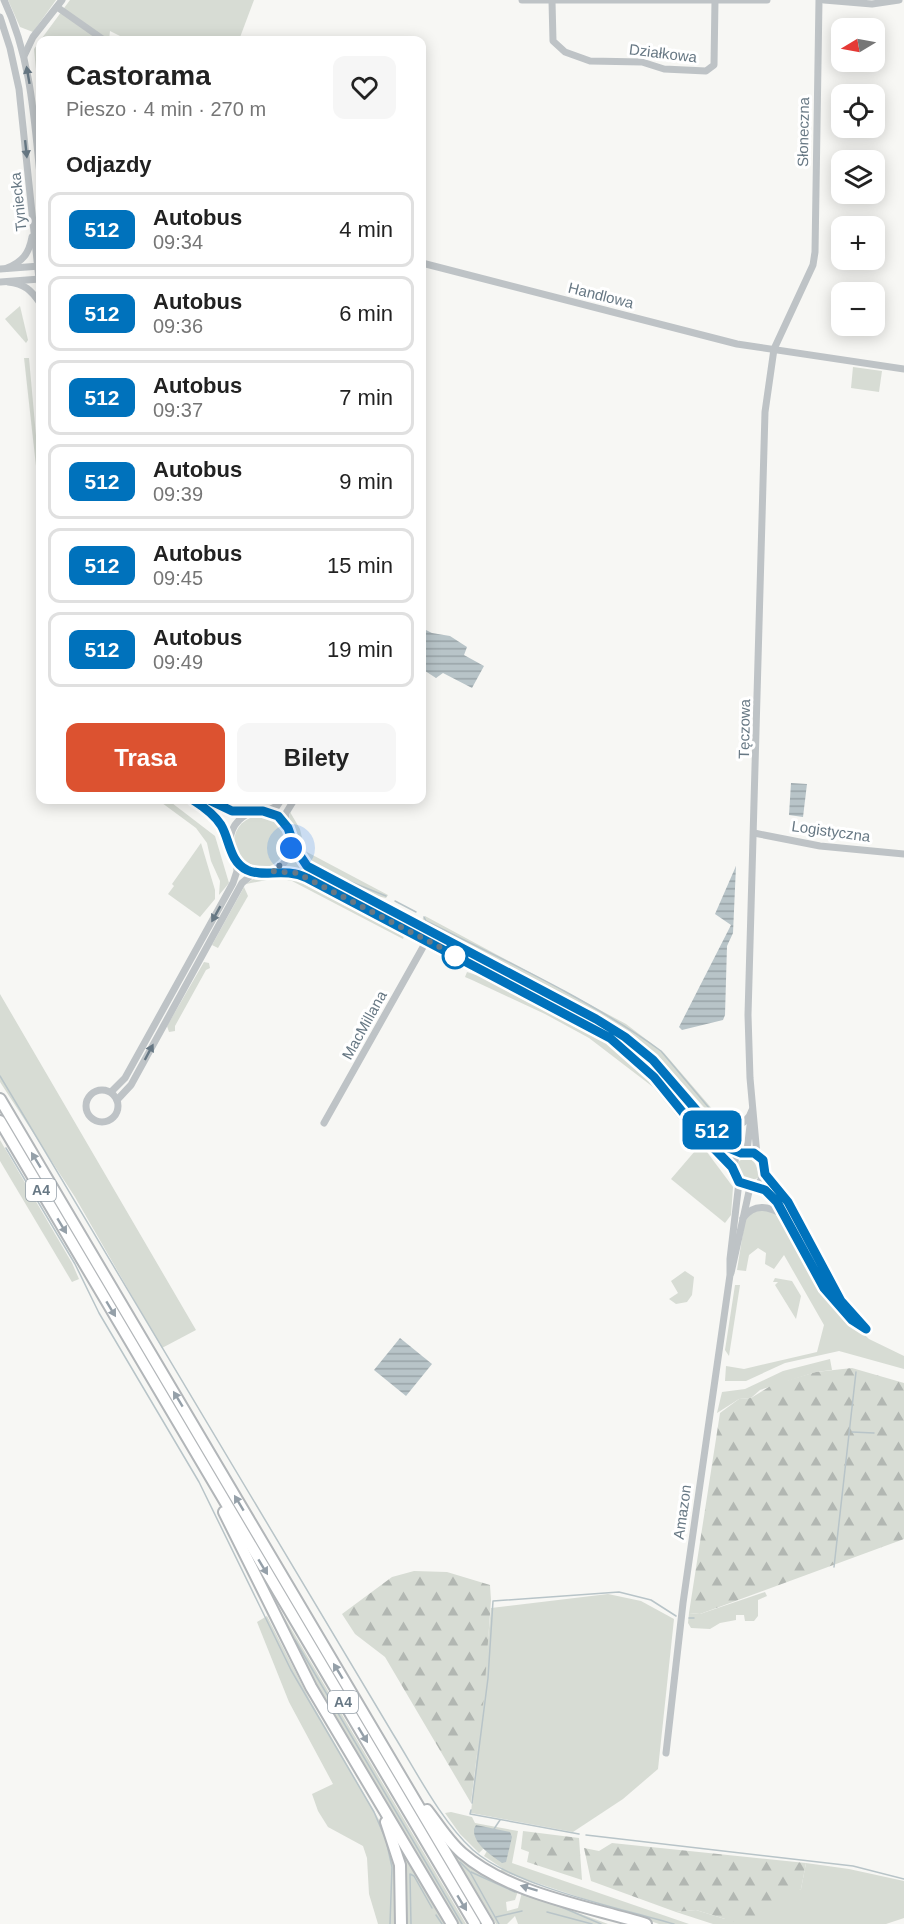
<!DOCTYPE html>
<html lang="pl">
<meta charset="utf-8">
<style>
:root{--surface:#fff;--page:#f6f6f6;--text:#222;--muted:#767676;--line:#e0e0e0;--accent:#dc5230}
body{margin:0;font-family:Arial,sans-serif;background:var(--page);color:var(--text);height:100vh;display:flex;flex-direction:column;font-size:22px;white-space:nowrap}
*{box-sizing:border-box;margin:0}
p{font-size:20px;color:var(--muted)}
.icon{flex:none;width:33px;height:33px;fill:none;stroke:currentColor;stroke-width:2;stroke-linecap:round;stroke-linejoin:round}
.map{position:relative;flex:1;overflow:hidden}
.sheet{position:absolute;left:36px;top:36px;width:390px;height:768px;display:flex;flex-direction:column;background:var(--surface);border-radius:12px;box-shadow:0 3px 15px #0003}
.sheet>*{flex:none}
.badge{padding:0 12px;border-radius:9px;font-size:21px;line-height:39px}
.needle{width:39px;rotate:260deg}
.controls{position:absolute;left:831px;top:18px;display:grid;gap:12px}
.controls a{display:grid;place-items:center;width:54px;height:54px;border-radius:12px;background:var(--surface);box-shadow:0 3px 15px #0003;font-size:30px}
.you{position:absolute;width:30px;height:30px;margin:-15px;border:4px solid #fff;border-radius:50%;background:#1a73e8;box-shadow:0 0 0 9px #1a73e833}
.map>.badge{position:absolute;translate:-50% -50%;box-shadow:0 0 0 3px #fff}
h2{padding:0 30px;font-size:22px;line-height:54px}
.round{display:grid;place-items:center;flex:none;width:63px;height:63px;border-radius:12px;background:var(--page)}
.overview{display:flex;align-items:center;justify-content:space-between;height:102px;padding:0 30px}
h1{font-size:28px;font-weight:800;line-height:45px}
.primary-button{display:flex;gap:12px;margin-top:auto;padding:12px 30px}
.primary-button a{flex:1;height:69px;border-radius:12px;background:var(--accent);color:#fff;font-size:24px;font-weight:800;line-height:69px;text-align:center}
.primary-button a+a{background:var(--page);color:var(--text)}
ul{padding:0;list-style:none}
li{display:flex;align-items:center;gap:18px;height:75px;margin:0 12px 9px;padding:0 18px;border:3px solid var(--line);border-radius:12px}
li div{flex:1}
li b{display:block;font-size:22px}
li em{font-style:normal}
li .badge{min-width:66px;font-weight:700;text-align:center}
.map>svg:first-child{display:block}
.green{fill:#d7dcd4}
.forest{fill:url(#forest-firs)}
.water{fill:url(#water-rules)}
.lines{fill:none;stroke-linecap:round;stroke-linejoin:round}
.stream{stroke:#b8c4c8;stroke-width:1.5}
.highway-casing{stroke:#b2b6b9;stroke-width:14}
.minor{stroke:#bec3c6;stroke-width:7}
.highway{stroke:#fff;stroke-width:10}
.oneway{fill:#677884}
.oneway2{fill:#95a0a9}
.line-casing{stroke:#fff;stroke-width:14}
.line{stroke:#0072bc;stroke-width:9}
.walk{stroke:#677884;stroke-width:6;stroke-dasharray:0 10.8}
.stop-dot{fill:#fff;stroke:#0072bc;stroke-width:3}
.labels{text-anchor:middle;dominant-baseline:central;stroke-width:6;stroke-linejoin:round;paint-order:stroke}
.shield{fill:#fff;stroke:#95a0a9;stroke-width:1.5}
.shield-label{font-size:14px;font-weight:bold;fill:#677884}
.street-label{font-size:15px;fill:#677884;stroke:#fff}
</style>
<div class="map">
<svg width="904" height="1924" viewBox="0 0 904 1924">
<defs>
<pattern id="forest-firs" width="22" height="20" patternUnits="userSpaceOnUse" patternTransform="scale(1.5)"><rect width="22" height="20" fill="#d7dcd4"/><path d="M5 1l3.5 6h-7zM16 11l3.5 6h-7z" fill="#b2b7b2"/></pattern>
<pattern id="water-rules" width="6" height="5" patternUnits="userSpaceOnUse" patternTransform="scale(1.5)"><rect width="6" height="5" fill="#b8c4c8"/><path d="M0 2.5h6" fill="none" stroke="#99a4a8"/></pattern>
</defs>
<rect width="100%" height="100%" fill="#f7f7f4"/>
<!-- green -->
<g class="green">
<polygon points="8,0 56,0 33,32 20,27"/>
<polygon points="70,0 254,0 239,40 128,40 110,31 109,40 40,40 40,111 34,49"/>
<polygon points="20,306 28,340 26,343 5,319"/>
<polygon points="24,358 29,358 40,480 37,475"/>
<polygon points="853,367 882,371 879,392 851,388"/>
<polygon points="158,800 168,800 215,836 229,883 219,895 220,881 211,861 207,843 196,828"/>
<polygon points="290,812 300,829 305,851 388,895 386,898 364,893 312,865 298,844 290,823"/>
<circle cx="260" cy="842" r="26"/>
<polygon points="201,843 215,890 215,899 200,917 168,894 174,886 172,884"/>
<polygon points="293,854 310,873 410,925 409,927 300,870 284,867"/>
<polygon points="281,875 299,878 404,936 403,939 292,881 277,878 246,884 256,877"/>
<polygon points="244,887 248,896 218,948 212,945"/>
<polygon points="425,916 626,1024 664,1053 720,1118 731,1121 732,1125 718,1123 662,1060 637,1039 587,1010 420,922"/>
<polygon points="204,962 209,963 210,968 206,970 175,1026 175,1031 169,1032 167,1026"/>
<path d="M493,970L588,1018L637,1051L722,1147L719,1150C686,1114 660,1071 621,1042C581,1013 532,998 493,970Z"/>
<polygon points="467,972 498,982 606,1040 641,1068 697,1136 688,1130 653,1087 589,1038 545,1014 472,980 465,977"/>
<polygon points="0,994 196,1330 162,1348 75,1197 0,1082"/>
<polygon points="0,1140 72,1263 79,1279 72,1282 0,1161"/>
<polygon points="701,1144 733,1187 731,1215 725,1223 671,1179"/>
<path d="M744,1158C756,1157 756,1167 760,1177L751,1181L741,1175L736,1163Z"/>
<polygon points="765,1209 775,1213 835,1307 869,1339 904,1356 904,1369 839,1351 785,1363 746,1381 725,1381 726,1366 744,1369 817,1352 824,1325 784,1255 774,1269 765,1264 766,1253 758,1248 749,1255 746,1271 737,1270 745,1220 750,1213"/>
<polygon points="685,1271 694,1277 692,1295 687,1302 676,1304 669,1299 678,1293 671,1281"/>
<polygon points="775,1278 792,1281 801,1296 796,1319 775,1285 778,1282 773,1282"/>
<polygon points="735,1285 740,1285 729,1356 725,1350"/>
<polygon points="830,1359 832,1370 816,1372 760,1390 751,1398 739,1399 717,1413 722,1392 745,1389 783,1371"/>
<polygon points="174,1402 483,1924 480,1924 172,1404"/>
<polygon points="267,1588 466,1924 456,1924 322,1697"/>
<polygon points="765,1592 767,1596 758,1600 758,1616 754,1621 745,1621 744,1615 736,1615 736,1620 720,1623 710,1629 691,1628 688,1623 689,1613 700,1614"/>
<polygon points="608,1594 641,1601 674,1619 658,1769 623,1799 573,1832 471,1813 491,1608"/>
<polygon points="267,1616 310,1700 382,1825 395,1868 396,1924 378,1924 369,1894 367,1858 363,1846 328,1827 318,1811 312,1794 333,1784 289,1702 257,1622"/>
<polygon points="451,1812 472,1817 475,1823 518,1831 512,1863 689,1924 659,1924 501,1871 502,1868 484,1856 487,1851 484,1848 479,1853 460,1834 445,1813"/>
<polygon points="400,1848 401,1848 447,1924 404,1924 405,1881"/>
<polygon points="452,1851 479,1872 518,1891 515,1900 506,1902 507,1911 518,1908 522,1892 608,1924 518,1924 515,1916 507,1924 496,1924"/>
<polygon points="806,1863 849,1869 904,1881 904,1918 886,1924 713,1924 676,1912 696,1910 725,1919 801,1889"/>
</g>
<!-- forest -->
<g class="forest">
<polygon points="852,1368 904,1383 904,1539 700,1614 689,1613 720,1413 739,1399 751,1398 772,1385 816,1372"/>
<polygon points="414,1571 447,1572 490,1585 491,1600 484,1697 471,1803 385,1657 355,1634 342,1614 392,1577"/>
<polygon points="523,1831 579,1838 582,1880 527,1862 529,1852 521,1849"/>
<polygon points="612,1843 806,1863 801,1889 757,1917 738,1923 696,1910 676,1912 591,1881 584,1848 599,1851"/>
</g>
<!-- water -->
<g class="water">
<polygon points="422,628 432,633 450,636 467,647 464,655 484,666 472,688 443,673 436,678 422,669"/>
<polygon points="791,783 807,784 803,817 789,815"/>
<polygon points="736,866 733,933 727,946 725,1015 723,1020 682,1030 679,1027 731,925 715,914"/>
<polygon points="400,1338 432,1364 406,1396 374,1370"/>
<path d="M476,1825L510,1832L512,1837L506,1862L502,1863C490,1854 473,1844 474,1829Z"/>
</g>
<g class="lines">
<!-- stream -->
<g class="stream">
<polyline points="346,880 386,896"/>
<polyline points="395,901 416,912"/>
<path d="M424,917L426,921C502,959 593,1001 661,1051L715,1115"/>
<path d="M0,1076L393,1734C416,1771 441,1821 473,1850C513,1886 620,1908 674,1924"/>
<polyline points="6,1148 75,1264 99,1313 199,1482 291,1670 374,1812 386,1840 392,1867 390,1924"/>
<polyline points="852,1432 874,1433"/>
<polyline points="834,1567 856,1372"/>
<polyline points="689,1618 694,1618"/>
<polyline points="295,1640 462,1924"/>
<polyline points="472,1803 488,1678 493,1601 619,1592 651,1600 676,1616"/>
<polyline points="471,1810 470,1814 579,1834"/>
<polyline points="494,1829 500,1820"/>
<polyline points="586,1835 853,1866 904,1879"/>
<polyline points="460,1862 470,1872 499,1924"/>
<polyline points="471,1872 515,1892"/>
<polyline points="522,1894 559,1906 601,1924"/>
<polyline points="547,1912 592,1924"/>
<polyline points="436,1915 442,1924"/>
<polyline points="496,1917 522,1911"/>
<polyline points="411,1924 410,1874 414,1876 432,1908"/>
</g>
<!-- highway casing -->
<g class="highway-casing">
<g id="highway">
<polyline points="0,1099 488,1924"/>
<polyline points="0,1121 475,1924"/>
<polyline points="224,1512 311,1687 452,1924"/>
<path d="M427,1810C438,1824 448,1841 462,1853C509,1894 587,1906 646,1924"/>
<polyline points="386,1822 400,1865 401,1924"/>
</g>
</g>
<!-- minor -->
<g class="minor">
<path d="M4,0C30,55 34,115 40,175"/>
<polyline points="522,0 767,0"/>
<polyline points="824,0 872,4 899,0"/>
<polyline points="552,1 553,41 565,52 590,61 642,62 664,69 706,71 714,65 715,0"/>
<polyline points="57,7 104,40"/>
<polyline points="0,17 10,48 19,89 40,289"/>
<polyline points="24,56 33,37 62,0"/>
<polyline points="422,263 737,344 904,369"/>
<path d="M7,268C22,262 29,254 32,237"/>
<polyline points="0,269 40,266"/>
<polyline points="0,282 40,279"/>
<path d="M8,282C25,284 31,290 40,303"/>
<polyline points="193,800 215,816 228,842"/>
<polyline points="209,800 227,810 249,812"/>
<polyline points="267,811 277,806 281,800"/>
<circle cx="261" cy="842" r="31"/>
<polyline points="286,824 286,813 294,800"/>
<polyline points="754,833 820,846 904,854"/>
<path d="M292,841L302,860L314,871L596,1019C657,1055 679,1097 726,1145L741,1153"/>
<polyline points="271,871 289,871 307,877 610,1038 654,1077 702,1136 732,1167 739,1182 756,1187 765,1174 763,1160 750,1151 737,1156 732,1167"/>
<circle cx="102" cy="1106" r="16"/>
<polyline points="111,1092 125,1078 233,883 237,871 236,861"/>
<polyline points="117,1100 131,1085 242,883 255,872"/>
<polyline points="324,1123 427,940"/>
<path d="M708,1126C725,1128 746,1130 752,1110"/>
<polyline points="747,1151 751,1117"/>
<polyline points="757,1155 750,1078 748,1015 765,412 774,349 813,265 815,252 819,0"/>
<path d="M743,1218C755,1202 769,1207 785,1215"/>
<polyline points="731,1273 750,1187"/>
<polyline points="666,1753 683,1603 730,1275 730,1259 739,1182"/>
</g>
<!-- highway -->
<use href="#highway" class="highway"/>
</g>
<!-- one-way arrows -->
<defs><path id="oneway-solid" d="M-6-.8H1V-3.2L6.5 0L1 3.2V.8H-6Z" transform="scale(1.5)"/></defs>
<g class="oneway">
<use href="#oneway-solid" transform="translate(28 75) rotate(-100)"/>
<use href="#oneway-solid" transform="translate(26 149) rotate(84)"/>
<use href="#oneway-solid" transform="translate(216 914) rotate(119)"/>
<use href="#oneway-solid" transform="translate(149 1052) rotate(-62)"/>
</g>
<g class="oneway2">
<use href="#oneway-solid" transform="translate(36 1160) rotate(-121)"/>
<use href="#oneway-solid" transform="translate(62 1226) rotate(59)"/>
<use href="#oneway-solid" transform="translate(111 1309) rotate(59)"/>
<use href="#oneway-solid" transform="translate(178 1399) rotate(-121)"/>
<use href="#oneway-solid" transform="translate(239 1503) rotate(-121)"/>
<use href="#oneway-solid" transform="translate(263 1567) rotate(59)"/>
<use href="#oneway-solid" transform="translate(338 1671) rotate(-121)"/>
<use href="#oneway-solid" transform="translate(363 1735) rotate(59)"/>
<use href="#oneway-solid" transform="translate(529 1888) rotate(-163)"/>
<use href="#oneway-solid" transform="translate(462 1903) rotate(59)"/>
</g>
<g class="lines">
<!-- line casing -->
<g class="line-casing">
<path id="line" d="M193,800C204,807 214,814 221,825C230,840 229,861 247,870C264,878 284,867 307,878L610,1038L654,1077L702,1136L732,1167L739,1182L765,1190L777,1202L824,1288L852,1320L866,1329L841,1301L788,1202L765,1174L763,1160L754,1153H741L729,1148L653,1060L625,1037L596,1019L307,866L295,848L288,828L278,816L263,811H232L209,800"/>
</g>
<!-- line -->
<use href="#line" class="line"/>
<!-- walk -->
<polyline class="walk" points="291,848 282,864 272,871 297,873 459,957 455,956"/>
</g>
<!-- markers -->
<circle class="stop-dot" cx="455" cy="956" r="12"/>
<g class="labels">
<!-- shield labels -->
<g class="shield">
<rect x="26" y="1179" width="30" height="22" rx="4.5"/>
<rect x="328" y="1691" width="30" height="22" rx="4.5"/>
</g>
<g class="shield-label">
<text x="41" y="1190">A4</text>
<text x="343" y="1702">A4</text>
</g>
<!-- street labels -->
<g class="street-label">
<text transform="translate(663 53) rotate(7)">Działkowa</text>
<text transform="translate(803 132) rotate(-89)">Słoneczna</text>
<text transform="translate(18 202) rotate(-96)">Tyniecka</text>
<text transform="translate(601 295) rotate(14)">Handlowa</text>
<text transform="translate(744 729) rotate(-89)">Tęczowa</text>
<text transform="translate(831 831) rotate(8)">Logistyczna</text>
<text transform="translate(364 1025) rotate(-61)">MacMillana</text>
<text transform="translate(682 1512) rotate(-82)">Amazon</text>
</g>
</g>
</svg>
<div class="controls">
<a><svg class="needle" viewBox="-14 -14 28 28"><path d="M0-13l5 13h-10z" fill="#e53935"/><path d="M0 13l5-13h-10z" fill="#767676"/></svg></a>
<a><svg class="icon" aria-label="locate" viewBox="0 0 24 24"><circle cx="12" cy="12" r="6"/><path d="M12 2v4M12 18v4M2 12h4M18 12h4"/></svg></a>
<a><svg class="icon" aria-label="layers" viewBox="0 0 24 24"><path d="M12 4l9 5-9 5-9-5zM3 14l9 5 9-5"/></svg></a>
<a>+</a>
<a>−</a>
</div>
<div class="you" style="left:291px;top:848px"></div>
<b class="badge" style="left:712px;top:1130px;background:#0072bc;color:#fff">512</b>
<section class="sheet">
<div class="overview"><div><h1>Castorama</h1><p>Pieszo · 4 min · 270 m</p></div><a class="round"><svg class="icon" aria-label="heart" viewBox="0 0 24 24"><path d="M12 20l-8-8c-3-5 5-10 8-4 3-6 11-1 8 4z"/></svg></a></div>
<h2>Odjazdy</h2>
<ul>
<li><span class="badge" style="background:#0072bc;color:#fff">512</span><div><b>Autobus</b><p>09:34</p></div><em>4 min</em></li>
<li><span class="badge" style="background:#0072bc;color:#fff">512</span><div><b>Autobus</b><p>09:36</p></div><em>6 min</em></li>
<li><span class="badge" style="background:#0072bc;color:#fff">512</span><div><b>Autobus</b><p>09:37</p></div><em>7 min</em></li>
<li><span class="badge" style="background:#0072bc;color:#fff">512</span><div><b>Autobus</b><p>09:39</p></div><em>9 min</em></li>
<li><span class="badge" style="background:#0072bc;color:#fff">512</span><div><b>Autobus</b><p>09:45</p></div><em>15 min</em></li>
<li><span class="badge" style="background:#0072bc;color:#fff">512</span><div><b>Autobus</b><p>09:49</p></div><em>19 min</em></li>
</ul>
<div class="primary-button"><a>Trasa</a><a>Bilety</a></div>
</section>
</div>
